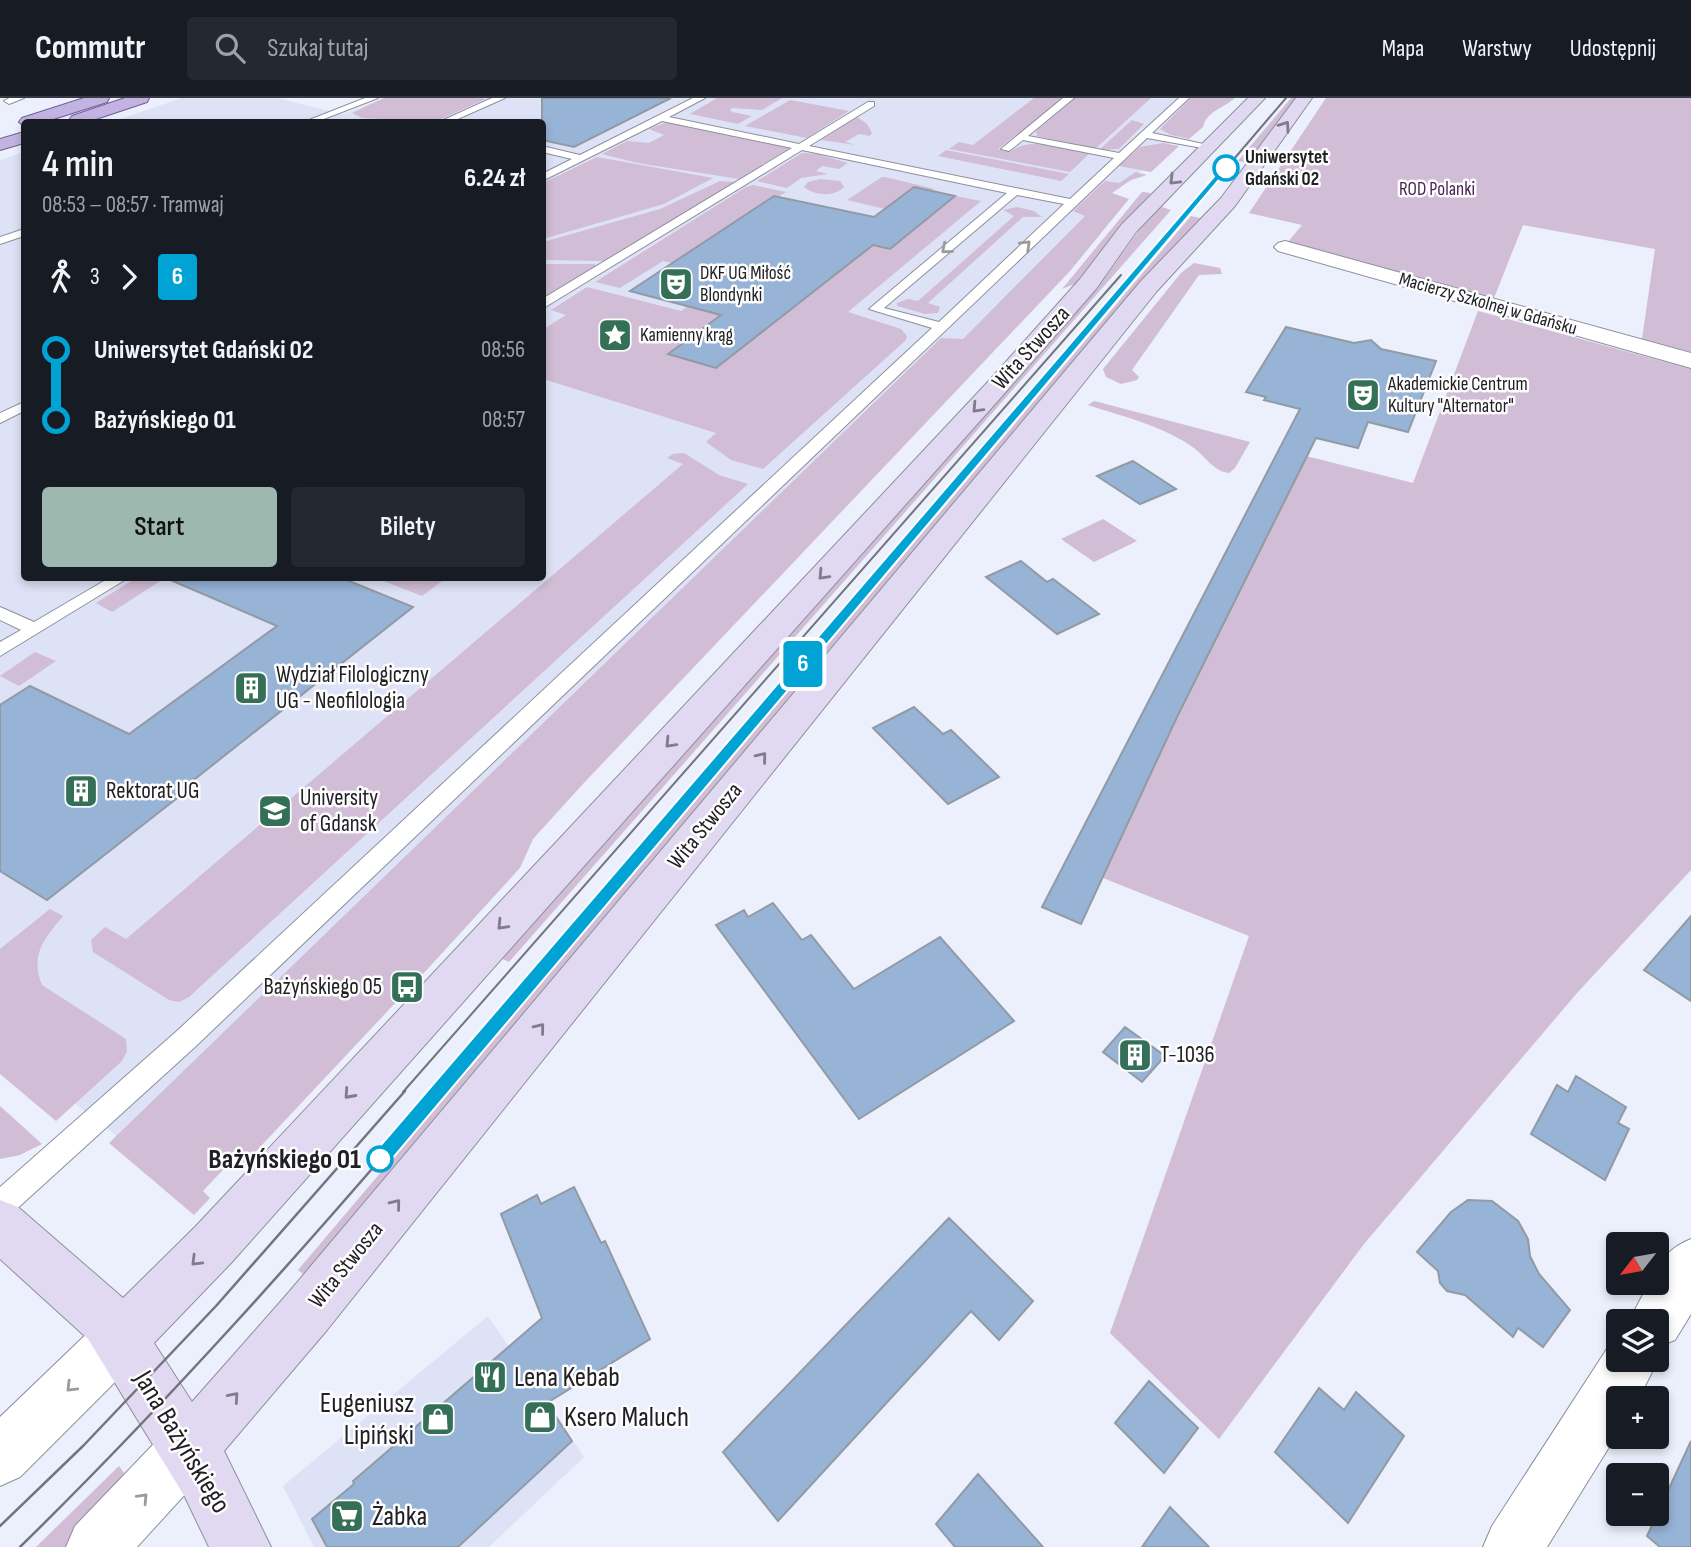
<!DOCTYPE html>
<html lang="pl">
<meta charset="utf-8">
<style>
:root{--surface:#171b24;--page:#242831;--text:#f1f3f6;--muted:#9ea1a6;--line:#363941;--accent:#9cb8af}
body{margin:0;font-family:"Sofia Sans Condensed",sans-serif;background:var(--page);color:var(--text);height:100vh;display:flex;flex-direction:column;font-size:26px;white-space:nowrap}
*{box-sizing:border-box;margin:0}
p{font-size:23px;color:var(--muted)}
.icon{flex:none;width:38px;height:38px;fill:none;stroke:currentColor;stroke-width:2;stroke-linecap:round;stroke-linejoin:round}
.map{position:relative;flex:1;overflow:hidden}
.details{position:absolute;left:21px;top:21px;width:525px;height:462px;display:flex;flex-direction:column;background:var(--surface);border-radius:7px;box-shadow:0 4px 10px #0003}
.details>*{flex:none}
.badge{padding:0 14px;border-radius:5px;font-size:24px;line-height:46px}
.needle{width:46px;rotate:239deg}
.buttons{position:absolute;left:1606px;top:1134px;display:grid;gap:14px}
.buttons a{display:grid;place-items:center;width:63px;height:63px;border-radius:7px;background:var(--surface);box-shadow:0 4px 10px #0003;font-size:35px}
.map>.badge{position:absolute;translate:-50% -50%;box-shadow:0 0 0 4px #fff}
.legs{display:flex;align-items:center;gap:10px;height:77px;padding:0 21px;font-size:23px}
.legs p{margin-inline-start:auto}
.head{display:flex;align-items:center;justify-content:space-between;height:119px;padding:0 21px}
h1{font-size:38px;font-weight:600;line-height:52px}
.action{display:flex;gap:14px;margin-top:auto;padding:14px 21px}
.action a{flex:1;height:80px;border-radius:7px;background:var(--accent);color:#111;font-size:28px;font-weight:600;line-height:80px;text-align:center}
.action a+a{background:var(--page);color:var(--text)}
ul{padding:0 21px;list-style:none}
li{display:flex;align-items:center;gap:24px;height:70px;font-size:26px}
li i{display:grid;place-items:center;width:10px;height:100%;margin:0 9px;background:currentColor}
li i::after{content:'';width:18px;height:18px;margin:-9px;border:5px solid;border-radius:50%;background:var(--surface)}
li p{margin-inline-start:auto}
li:first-child i{background:linear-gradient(#0000 50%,currentColor 0)}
li:last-child i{background:linear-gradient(currentColor 50%,#0000 0)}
header{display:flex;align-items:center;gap:42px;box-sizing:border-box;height:98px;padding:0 35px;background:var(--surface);border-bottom:2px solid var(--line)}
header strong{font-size:33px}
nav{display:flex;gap:38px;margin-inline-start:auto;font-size:24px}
.search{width:490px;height:63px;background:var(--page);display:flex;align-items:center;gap:18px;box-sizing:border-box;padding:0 24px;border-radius:7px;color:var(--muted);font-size:26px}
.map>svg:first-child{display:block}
.built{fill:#dee2f6}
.green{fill:#d1bdd5}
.building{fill:#97b3d6;stroke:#929aa4;stroke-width:2}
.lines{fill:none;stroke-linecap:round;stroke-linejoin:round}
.lane-casing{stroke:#8d909b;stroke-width:2}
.street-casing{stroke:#8d909b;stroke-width:2}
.secondary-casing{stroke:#8d909b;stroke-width:2}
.primary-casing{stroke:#6f5e94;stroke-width:2}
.lane{fill:#fff;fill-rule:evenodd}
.street{fill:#fff;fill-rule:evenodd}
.secondary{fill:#e0d9f1;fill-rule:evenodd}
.primary{fill:#c2b3e2;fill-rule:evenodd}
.tram-far1{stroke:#73747c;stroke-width:2}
.tram{stroke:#73747c;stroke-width:2.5}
.oneway{stroke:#807c8b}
.oneway2{stroke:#9b9b9d}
.line-1{fill:#00a3d4;stroke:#fff;stroke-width:2}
.stop-1-dot{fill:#fff;stroke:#00a3d4;stroke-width:3.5}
.labels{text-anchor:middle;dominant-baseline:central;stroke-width:5;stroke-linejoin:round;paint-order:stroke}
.far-stop-label{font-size:19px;font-weight:bold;fill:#202025;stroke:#fdfdfd;text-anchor:start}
.far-park-label{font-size:19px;fill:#492451;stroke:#fdfdfd}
.far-poi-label{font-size:19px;fill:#202025;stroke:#fdfdfd;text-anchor:start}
.far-street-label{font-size:19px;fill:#202025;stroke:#fdfdfd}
.street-label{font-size:23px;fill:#202025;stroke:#fdfdfd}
.poi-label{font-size:23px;fill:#202025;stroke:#fdfdfd;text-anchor:start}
.near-stop-label{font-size:28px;font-weight:bold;fill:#202025;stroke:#fdfdfd;text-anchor:end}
.near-poi-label{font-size:28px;fill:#202025;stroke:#fdfdfd;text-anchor:start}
.near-street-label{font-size:28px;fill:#202025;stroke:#fdfdfd}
</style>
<header>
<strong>Commutr</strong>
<div class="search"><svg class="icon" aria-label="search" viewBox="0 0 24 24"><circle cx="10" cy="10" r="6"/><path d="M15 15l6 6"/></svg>Szukaj tutaj</div>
<nav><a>Mapa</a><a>Warstwy</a><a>Udostępnij</a></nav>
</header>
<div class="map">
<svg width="1691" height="1449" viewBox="0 0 1691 1449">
<rect width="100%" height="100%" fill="#eceffc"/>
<!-- built -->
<g class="built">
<polygon points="182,0 277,0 343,16 384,0 1217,0 1150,67 1083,112 1098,133 173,1082 0,947 0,62 24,54 24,480 542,480 542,24 111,24"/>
<polygon points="488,1218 584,1359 489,1449 314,1449 283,1388"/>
</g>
<!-- green -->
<g class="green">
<polygon points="384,0 481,0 486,1 434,24 362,20 352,15"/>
<polygon points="717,0 782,0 762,12 732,10 730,12 732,14 752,18 738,26 690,16"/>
<path d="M1034,0H1063L998,51L1010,54C1031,37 1066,51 1090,55L1070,74L949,51L959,44L973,47Z"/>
<polygon points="1075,0 1151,0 1095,51 1037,38 1036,33"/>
<path d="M1191,0H1235C1222,11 1207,13 1203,29L1189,41L1171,37L1160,31Z"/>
<polygon points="1291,0 1296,0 1249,65 1238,63"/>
<polygon points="1326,0 1691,0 1691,254 1642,241 1655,151 1523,127 1494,200 1288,144 1302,127 1249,115"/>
<polygon points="790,2 844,12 849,13 807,40 745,28"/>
<polygon points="857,19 867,26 872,35 870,38 859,36 845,44 856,47 821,42"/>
<polygon points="1132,22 1144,26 1119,51 1099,52"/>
<polygon points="665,25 670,25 790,50 739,81 637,65 602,56 627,43 649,45 664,37 649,31"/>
<polygon points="1163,45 1179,48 1151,74 1119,68 1140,49"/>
<polygon points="946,52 1069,76 1061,83 938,58"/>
<polygon points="802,55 817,56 848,65 839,71 822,68 816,73 828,76 801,80 787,90 757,83"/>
<polygon points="597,59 713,80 664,106 543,141 543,85"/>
<polygon points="1136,74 1147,77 1131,82 1112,95 1129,101 1070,173 582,687 533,741 520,770 422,877 414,874 391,898 398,902 245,1065 235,1059 203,1093 210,1100 194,1117 109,1045 941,240 963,241 1085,118 1073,113 1105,83 1119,85"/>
<polygon points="882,79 885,79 935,91 885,111 847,102"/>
<path d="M821,81L840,83L844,89C834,99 815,98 804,89L808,84Z"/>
<polygon points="720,83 736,84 604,163 543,162 543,144 660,111"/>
<polygon points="753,87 786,94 672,165 663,163 620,190 595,184 746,89"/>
<polygon points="1142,94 1151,95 1075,186 1062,191"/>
<polygon points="955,98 981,103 848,214 901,231 907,238 906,242 763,371 731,362 706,344 716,335 543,281 542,228 547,229 566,217 551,212 587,189 681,213 717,188 749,196 669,256 716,270 873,147 890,151"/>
<polygon points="1169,98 1172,98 1162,109 1171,112 509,864 498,859 1108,176 1137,135"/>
<polygon points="1017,109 1034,113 1042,119 1023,119 928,205 940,209 938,215 925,216 897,208 897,205 908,201 918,203 1014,118 1003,112"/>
<polygon points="1211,109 1213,109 307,1179 298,1172 1191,118 1200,120"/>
<polygon points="1194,165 1220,170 1222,176 1199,177 1132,272 1139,279 1137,282 1121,286 1106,279 1103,271 1181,175"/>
<polygon points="543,166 595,166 596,168 543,201"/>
<polygon points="1478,213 1691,271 1691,772 1577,895 1364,1146 1219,1341 1110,1235 1249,838 1103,780 1177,619 1306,358 1413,385"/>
<path d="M1094,303L1102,305L1250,344L1235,370L1229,375C1213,373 1206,359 1194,350C1164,328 1124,319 1088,307Z"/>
<polygon points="684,355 719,377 748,386 189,899 179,904 169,902 93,854 91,842 105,829 126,841 683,366 667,360 673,356"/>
<polygon points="1103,421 1137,443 1094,464 1061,441"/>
<polygon points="136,480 165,480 112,514 96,505"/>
<polygon points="376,480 446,480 422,498"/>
<polygon points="35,554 56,563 19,588 0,578"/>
<path d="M50,811L63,818C44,841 30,857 42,887L126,941L127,953L122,963L56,1023L0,976V851Z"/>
<polygon points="0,1008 42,1046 20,1057 0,1061"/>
<polygon points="119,1368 124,1375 118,1396 65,1449 36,1449"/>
</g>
<!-- building -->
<g class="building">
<polygon points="542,0 671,0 574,49 542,42"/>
<polygon points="914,89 955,98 890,151 873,147 716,270 668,256 721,217 630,193 774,98 874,119"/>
<polygon points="1286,229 1354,245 1371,242 1381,251 1436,263 1408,334 1368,324 1358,350 1316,340 1177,619 1081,826 1042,809 1300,311 1264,302 1266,299 1246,294"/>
<polygon points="1133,363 1176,391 1140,406 1097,378"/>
<polygon points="1021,463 1047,484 1053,481 1099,516 1057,536 986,479"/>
<polygon points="166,480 342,480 413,509 172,699 176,701 47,802 0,773 0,607 30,588 129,636 277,528"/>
<polygon points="914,609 943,636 951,632 999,679 948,706 873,630"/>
<polygon points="773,805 802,842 811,837 854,891 940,839 1014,923 859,1021 716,827 744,812 748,819"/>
<polygon points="1691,818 1691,903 1644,872"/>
<polygon points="1125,929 1165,958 1142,984 1103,954"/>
<polygon points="1576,978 1626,1009 1618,1025 1629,1031 1605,1082 1531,1036 1557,987 1568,994"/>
<polygon points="574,1089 601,1145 605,1143 650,1241 547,1305 572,1343 458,1449 327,1449 312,1421 354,1386 353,1383 542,1220 501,1116 537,1097 541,1106"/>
<polygon points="1468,1102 1492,1103 1518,1123 1528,1141 1530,1158 1539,1176 1570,1212 1543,1249 1518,1230 1513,1239 1465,1197 1447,1193 1440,1185 1438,1173 1417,1154 1451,1114"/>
<polygon points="949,1120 1033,1203 999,1242 971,1213 778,1423 723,1354"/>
<polygon points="1149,1283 1198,1330 1164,1375 1115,1325"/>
<polygon points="1319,1290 1344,1312 1356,1294 1404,1338 1348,1425 1275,1354"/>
<polygon points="1691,1343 1691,1449 1660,1449 1647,1438"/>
<polygon points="978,1376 1043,1449 955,1449 936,1426"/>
<polygon points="1170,1409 1209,1449 1142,1449"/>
</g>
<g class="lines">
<!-- lane casing -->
<g class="lane-casing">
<g id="lane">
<polygon points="24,0 9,6 4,3 9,0"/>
<polygon points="365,0 378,0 316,24 304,24"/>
<polygon points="492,0 505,0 451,24 439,24"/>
<path d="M693,0H705L669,19L799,46L868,4H874V8L809,48L1070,101L1114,60L1023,42L1009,53L1001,51L1063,0H1074L1028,38L1119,55L1179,0H1189L1152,35L1213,48L1208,51L1147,40L196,948L10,1117L0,1121V1089L178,932L932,230L869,211L1007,95L802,52L542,211V201L792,50L662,23L542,83V76L572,61L542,54V48L580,57ZM1017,97L1064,106L939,224L884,210Z"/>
<polygon points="24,131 24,138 0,146 0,139"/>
<polygon points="24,304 24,313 0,325 0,315"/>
<polygon points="109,480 128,480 0,558 0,544 21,532 0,522 0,509 34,524"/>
</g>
</g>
<!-- street casing -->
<g class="street-casing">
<g id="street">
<polygon points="1285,143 1691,255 1691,270 1278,153 1274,149 1278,145"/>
<path d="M1691,1141V1216L1675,1242L1657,1249V1223H1629L1649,1185H1657C1657,1162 1671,1149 1691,1141Z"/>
<polygon points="120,1214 139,1222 147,1241 139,1260 20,1379 0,1388 0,1319 101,1222"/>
<polygon points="1619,1240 1619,1262 1657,1262 1657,1259 1658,1262 1639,1300 1619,1300 1619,1333 1547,1449 1483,1449 1492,1428 1612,1243"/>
<polygon points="189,1321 209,1330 218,1350 209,1370 137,1449 66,1449 75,1428 169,1330"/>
</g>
</g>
<!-- secondary casing -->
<g class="secondary-casing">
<polygon id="secondary" points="1248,0 1265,0 1136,134 1096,191 1003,297 231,1165 154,1245 192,1304 289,1194 1141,183 1221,100 1296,0 1312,0 1235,108 1157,193 327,1232 224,1353 271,1449 209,1449 185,1399 88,1241 0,1161 0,1102 18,1109 123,1200 195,1129 985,287 1080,181 1122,126"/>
</g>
<!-- primary casing -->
<g class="primary-casing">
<g id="primary">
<polygon points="84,0 109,0 107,4 44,24 24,24 24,28 19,24 22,20"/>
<polygon points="125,0 149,0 147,4 87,24 71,24 69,22 72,18"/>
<polygon points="24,34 24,45 0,52 0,41"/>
</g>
</g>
<!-- lane -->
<use href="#lane" class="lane"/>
<!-- street -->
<use href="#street" class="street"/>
<!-- secondary -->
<use href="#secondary" class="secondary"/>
<!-- primary -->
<use href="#primary" class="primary"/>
<!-- tram-far1 -->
<g class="tram-far1">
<polyline points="403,994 1121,177"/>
<polyline points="438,994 1286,0"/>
</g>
<!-- tram -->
<g class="tram">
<polyline points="0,1428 83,1348 216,1208 405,993"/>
<path d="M20,1449C168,1304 305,1150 439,993"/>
</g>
</g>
<!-- one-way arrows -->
<defs><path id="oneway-chevron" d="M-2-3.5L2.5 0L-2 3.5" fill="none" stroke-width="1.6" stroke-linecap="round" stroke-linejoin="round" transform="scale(1.75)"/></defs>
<g class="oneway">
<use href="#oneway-chevron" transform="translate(1285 28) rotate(-55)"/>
<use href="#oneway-chevron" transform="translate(1174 82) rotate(135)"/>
<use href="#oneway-chevron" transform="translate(977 310) rotate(133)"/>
<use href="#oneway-chevron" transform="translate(823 477) rotate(133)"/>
<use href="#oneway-chevron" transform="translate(670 645) rotate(133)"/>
<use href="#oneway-chevron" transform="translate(762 659) rotate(-51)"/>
<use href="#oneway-chevron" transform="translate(502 827) rotate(133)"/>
<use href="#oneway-chevron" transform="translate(540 930) rotate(-51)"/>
<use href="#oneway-chevron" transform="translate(349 996) rotate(132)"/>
<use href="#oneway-chevron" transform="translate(396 1106) rotate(-51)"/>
<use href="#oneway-chevron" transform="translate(196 1163) rotate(135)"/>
<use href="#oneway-chevron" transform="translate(234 1299) rotate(-49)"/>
</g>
<g class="oneway2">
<use href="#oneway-chevron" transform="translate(1026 147) rotate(-44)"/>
<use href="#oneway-chevron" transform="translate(946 151) rotate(140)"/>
<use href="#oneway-chevron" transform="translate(71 1289) rotate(135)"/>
<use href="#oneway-chevron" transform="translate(143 1400) rotate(-47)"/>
</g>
<!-- line-1 -->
<polygon class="line-1" points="1223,68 1229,70 387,1067 380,1070 374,1067 372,1061 374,1055"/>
<!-- icons -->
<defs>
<g id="theatre-square" transform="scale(1.75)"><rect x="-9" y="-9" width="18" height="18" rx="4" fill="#346f58" stroke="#fdfdfd"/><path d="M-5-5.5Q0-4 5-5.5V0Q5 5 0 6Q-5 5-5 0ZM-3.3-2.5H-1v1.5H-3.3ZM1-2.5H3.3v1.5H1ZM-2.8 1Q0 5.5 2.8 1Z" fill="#fff"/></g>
<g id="sight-square" transform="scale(1.75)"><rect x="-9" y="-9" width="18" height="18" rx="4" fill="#346f58" stroke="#fdfdfd"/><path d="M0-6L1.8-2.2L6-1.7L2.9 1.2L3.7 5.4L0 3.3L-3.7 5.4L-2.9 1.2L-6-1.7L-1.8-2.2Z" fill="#fff"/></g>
<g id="building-square" transform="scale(1.75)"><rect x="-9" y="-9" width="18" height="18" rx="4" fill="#346f58" stroke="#fdfdfd"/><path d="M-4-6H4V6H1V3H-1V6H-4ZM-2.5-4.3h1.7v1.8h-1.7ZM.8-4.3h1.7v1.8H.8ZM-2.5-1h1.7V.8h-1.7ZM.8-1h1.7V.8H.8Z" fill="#fff"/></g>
<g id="university-square" transform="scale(1.75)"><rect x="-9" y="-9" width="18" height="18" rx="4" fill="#346f58" stroke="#fdfdfd"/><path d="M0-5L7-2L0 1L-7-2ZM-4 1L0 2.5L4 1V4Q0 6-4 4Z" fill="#fff"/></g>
<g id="bus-square" transform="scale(1.75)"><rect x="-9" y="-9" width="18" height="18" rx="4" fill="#346f58" stroke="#fdfdfd"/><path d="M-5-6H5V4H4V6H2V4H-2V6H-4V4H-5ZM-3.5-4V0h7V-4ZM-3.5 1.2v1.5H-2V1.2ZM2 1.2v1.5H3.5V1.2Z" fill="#fff"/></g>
<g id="restaurant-square" transform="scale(1.75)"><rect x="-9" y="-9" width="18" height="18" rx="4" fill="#346f58" stroke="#fdfdfd"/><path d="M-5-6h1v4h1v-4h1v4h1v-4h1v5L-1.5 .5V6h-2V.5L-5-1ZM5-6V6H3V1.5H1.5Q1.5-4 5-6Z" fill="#fff"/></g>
<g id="shop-square" transform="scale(1.75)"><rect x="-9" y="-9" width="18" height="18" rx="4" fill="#346f58" stroke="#fdfdfd"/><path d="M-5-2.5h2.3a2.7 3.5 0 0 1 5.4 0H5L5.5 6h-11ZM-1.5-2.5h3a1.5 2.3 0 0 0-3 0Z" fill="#fff"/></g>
<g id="supermarket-square" transform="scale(1.75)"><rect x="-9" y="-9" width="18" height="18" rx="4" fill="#346f58" stroke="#fdfdfd"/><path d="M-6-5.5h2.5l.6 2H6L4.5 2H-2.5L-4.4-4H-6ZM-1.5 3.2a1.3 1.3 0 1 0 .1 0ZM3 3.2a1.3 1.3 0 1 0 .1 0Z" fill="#fff"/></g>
</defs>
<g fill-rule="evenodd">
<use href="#theatre-square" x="676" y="186"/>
<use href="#sight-square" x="615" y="237"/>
<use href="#theatre-square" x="1363" y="297"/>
<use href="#building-square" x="251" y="590"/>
<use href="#building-square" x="81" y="693"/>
<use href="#university-square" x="275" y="713"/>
<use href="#bus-square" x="407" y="889"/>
<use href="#building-square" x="1135" y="957"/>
<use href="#restaurant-square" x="490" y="1279"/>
<use href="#shop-square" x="540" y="1319"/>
<use href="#shop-square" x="438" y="1321"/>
<use href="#supermarket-square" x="347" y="1418"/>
</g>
<!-- markers -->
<g class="stop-1-dot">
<circle cx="1226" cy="70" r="12"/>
<circle cx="380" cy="1061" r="12"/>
</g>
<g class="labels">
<!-- far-stop labels -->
<g class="far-stop-label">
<text x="1245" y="59">Uniwersytet<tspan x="1245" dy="22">Gdański 02</tspan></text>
</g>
<!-- far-park labels -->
<g class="far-park-label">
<text x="1437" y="91">ROD Polanki</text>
</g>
<!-- far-poi labels -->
<g class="far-poi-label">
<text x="700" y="175">DKF UG Miłość<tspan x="700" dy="22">Blondynki</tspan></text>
<text x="640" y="237">Kamienny krąg</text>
<text x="1388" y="286">Akademickie Centrum<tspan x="1388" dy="22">Kultury "Alternator"</tspan></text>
</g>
<!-- far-street labels -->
<g class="far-street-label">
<text transform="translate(1488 206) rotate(16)">Macierzy Szkolnej w Gdańsku</text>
</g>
<!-- street labels -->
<g class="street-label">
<text transform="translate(1031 250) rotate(-48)">Wita Stwosza</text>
<text transform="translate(705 728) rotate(-51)">Wita Stwosza</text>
<text transform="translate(346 1167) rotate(-51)">Wita Stwosza</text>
</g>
<!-- poi labels -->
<g class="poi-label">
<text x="276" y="577">Wydział Filologiczny<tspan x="276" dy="26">UG - Neofilologia</tspan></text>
<text x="106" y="693">Rektorat UG</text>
<text x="300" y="700">University<tspan x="300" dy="26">of Gdansk</tspan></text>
<text x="382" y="889" text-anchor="end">Bażyńskiego 05</text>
<text x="1160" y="957">T-1036</text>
</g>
<!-- near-stop labels -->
<g class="near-stop-label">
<text x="361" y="1061">Bażyńskiego 01</text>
</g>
<!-- near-poi labels -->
<g class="near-poi-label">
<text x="514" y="1279">Lena Kebab</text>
<text x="414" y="1305" text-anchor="end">Eugeniusz<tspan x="414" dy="32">Lipiński</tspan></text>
<text x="564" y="1319">Ksero Maluch</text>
<text x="372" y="1418">Żabka</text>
</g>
<!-- near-street labels -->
<g class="near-street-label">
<text transform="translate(182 1344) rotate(59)">Jana Bażyńskiego</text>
</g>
</g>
</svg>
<div class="buttons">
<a><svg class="needle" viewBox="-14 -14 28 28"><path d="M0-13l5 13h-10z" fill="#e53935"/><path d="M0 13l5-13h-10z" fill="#9ea1a6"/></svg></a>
<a><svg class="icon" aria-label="layers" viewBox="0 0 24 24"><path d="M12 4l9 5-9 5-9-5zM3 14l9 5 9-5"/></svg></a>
<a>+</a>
<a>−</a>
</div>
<b class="badge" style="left:803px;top:566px;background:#00a3d4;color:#fff">6</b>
<section class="details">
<div class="head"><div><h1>4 min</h1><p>08:53 – 08:57 · Tramwaj</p></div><b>6.24 zł</b></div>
<div class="legs"><svg class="icon" aria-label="walk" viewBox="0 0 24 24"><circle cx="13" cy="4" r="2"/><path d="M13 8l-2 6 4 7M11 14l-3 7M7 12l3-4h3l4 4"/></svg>3<svg class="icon" aria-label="forward" viewBox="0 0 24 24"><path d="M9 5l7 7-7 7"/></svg><b class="badge" style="background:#00a3d4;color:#fff">6</b></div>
<ul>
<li><i style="color:#00a3d4"></i><b>Uniwersytet Gdański 02</b><p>08:56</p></li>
<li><i style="color:#00a3d4"></i><b>Bażyńskiego 01</b><p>08:57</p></li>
</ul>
<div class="action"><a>Start</a><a>Bilety</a></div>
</section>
</div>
